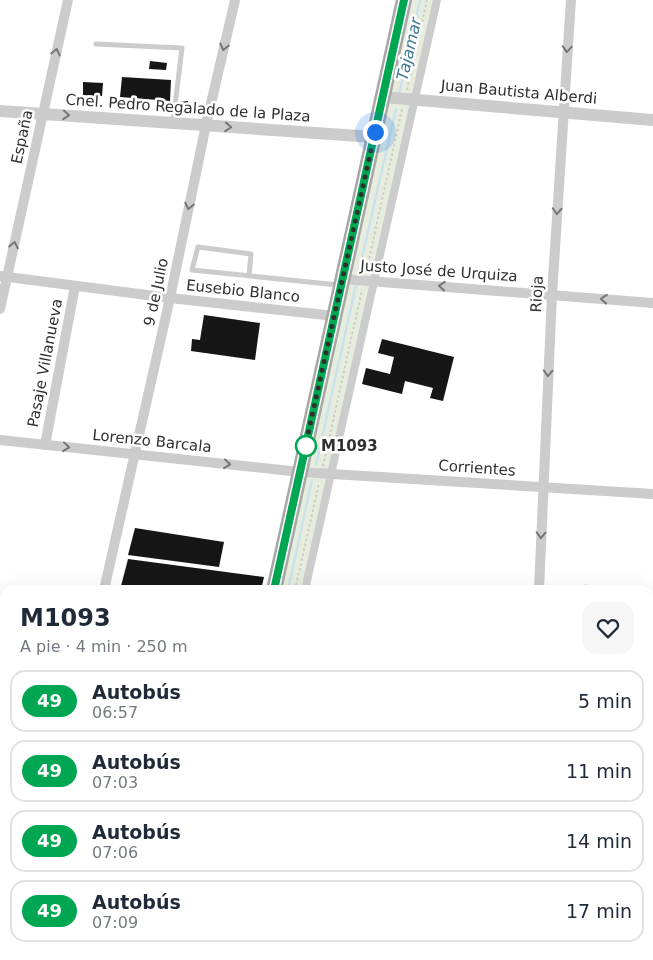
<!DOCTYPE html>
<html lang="es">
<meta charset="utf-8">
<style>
:root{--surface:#fff;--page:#f6f6f7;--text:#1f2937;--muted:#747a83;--line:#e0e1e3}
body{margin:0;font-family:"DejaVu Sans",sans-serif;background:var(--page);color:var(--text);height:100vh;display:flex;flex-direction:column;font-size:19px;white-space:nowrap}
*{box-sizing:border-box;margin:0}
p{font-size:16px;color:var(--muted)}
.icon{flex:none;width:28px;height:28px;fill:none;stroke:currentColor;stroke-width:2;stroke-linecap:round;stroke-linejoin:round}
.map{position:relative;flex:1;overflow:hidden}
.side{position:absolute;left:0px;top:585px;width:654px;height:375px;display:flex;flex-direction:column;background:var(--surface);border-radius:15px 15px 0 0;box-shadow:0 5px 20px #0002}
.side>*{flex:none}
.badge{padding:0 10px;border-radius:16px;font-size:18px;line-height:32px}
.you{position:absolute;width:25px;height:25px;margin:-12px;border:4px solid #fff;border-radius:50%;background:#1a73e8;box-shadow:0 0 0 8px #1a73e833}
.map>.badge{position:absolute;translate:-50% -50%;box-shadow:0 0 0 2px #fff}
.round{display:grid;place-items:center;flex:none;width:52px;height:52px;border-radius:15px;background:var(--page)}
.overview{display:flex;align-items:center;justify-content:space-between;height:85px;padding:0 20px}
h1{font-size:24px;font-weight:800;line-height:38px}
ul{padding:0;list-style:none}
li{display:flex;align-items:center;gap:15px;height:62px;margin:0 10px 8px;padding:0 10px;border:2px solid var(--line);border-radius:15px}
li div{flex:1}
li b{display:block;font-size:19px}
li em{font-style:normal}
li .badge{min-width:55px;font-weight:700;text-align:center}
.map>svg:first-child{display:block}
.green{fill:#e7eddd}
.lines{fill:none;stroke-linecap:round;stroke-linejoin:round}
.stream{stroke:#c9e2ed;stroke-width:2.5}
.building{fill:#161616}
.path{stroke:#ccc;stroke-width:2;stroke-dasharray:2.5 2.5;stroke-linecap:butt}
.service{stroke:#ccc;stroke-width:5}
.pedestrian{stroke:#ccc;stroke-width:8}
.minor{stroke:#ccc;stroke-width:10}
.tertiary{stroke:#ccc;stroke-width:12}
.secondary{stroke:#b9b9b9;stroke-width:15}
.primary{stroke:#a7a7a7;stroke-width:16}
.oneway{stroke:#767676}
.line-casing{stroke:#fff;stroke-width:11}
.line{stroke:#00a651;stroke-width:8}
.walk{stroke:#2f2f2f;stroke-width:5;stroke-dasharray:0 9}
.stop-dot{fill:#fff;stroke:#00a651;stroke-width:2.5}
.labels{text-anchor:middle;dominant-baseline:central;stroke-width:5;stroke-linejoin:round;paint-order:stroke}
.street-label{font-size:15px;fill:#2f2f2f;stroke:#fff}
.stop-label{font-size:15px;font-weight:bold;fill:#2f2f2f;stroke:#fff;text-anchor:start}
.water-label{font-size:16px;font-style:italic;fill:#3b7a93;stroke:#fff}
</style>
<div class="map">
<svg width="653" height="960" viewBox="0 0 653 960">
<rect width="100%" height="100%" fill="#fff"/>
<!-- green -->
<polygon class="green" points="404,0 437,0 305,590 274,590"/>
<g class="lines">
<!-- stream -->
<g class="stream">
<polyline points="399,94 420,0"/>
<polyline points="358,275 396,109"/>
<polyline points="316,465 356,285"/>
<polyline points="288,590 312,480"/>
</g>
</g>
<!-- building -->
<g class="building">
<polygon points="150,61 167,63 166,70 149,69"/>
<polygon points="122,77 171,80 170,101 120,97"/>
<polygon points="83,82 103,83 102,96 83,95"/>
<polygon points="188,101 188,110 180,110 180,102"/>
<polygon points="204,315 260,323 255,360 191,351 192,339 200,340"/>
<polygon points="382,339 454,357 443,401 430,398 433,388 405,381 402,394 362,384 366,368 390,374 394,357 378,353"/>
<polygon points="135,528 224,542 219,567 128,555"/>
<polygon points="128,559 264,577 261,590 152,590 121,586"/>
<rect x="649" y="690" width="4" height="23"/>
<polygon points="4,789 5,789 5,851 0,850 0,807"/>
</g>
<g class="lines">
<!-- path -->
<g class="path">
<polyline points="407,90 427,0"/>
<polyline points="366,273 402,109"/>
<polyline points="323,466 362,290"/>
<polyline points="295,590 319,483"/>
</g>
<!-- service -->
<g class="service">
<polyline points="96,44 182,48 173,122"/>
<polyline points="249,276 251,254 198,247 192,270 338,285"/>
<polyline points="586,590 586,587"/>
</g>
<!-- pedestrian -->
<polyline class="pedestrian" points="305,590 437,0"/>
<!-- minor -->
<g class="minor">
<polyline points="0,276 170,298 335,316"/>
<polyline points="343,279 653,303"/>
<polyline points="0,309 68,0"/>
<polyline points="0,440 300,472 653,494"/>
<polyline points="45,445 75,286"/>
<polyline points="104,590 170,298 206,125 235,0"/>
<polyline points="539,590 552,295 571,0"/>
<polyline points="649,676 653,676"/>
<polyline points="649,844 653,844"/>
<polyline points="0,866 5,867"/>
<polyline points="22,960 24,955"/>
<polyline points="358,960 358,955"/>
<polyline points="524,960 524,955"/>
</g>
<!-- tertiary -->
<g class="tertiary">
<polyline points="383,97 653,120"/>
<polyline points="0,111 374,137"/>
</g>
<!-- secondary -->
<polyline class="secondary" points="0,695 5,696"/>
<!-- primary -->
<g class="primary">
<polyline points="274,590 404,0"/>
<polyline points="192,960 193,955"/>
</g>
</g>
<!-- one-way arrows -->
<defs><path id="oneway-chevron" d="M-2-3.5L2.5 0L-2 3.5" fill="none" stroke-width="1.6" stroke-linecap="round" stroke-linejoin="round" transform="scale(1.25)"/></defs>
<g class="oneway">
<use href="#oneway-chevron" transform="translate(224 47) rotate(103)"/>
<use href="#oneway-chevron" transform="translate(567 49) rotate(94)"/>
<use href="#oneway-chevron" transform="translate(56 52) rotate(-77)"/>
<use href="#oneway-chevron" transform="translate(66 115) rotate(4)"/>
<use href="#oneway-chevron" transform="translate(228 127) rotate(4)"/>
<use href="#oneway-chevron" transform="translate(189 206) rotate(102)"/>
<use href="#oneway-chevron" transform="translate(557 211) rotate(93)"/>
<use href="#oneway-chevron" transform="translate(14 245) rotate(-78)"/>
<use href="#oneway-chevron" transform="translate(442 286) rotate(-176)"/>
<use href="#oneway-chevron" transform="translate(604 299) rotate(-175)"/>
<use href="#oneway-chevron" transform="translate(548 373) rotate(93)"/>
<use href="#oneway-chevron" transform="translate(66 447) rotate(6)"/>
<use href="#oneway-chevron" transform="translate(227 464) rotate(6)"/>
<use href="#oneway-chevron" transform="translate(541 535) rotate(92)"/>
</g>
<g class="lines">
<!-- line casing -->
<g class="line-casing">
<polyline id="line" points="274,590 404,0"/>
</g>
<!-- line -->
<use href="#line" class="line"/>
<!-- walk -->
<polyline class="walk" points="306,446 304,452 375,132"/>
</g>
<!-- markers -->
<circle class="stop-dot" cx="306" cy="446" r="10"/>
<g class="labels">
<!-- street labels -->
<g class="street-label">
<text transform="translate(519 92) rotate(5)">Juan Bautista Alberdi</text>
<text transform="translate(188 108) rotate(4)">Cnel. Pedro Regalado de la Plaza</text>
<text transform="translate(22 137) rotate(-78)">España</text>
<text transform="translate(439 271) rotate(4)">Justo José de Urquiza</text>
<text transform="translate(243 291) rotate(6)">Eusebio Blanco</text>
<text transform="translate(156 292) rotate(-78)">9 de Julio</text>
<text transform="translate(537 294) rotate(-87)">Rioja</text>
<text transform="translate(45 363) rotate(-79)">Pasaje Villanueva</text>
<text transform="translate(152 441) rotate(6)">Lorenzo Barcala</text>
<text transform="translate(477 468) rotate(4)">Corrientes</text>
</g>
<!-- stop labels -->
<g class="stop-label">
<text x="321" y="446">M1093</text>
</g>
<!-- water labels -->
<g class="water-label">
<text transform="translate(409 49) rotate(-77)">Tajamar</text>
</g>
</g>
</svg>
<div class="you" style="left:375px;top:132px"></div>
<section class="side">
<div class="overview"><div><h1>M1093</h1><p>A pie · 4 min · 250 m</p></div><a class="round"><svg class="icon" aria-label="heart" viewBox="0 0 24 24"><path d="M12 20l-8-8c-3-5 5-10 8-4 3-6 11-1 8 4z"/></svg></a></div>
<ul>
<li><span class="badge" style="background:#00a651;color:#fff">49</span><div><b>Autobús</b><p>06:57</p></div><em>5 min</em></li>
<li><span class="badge" style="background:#00a651;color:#fff">49</span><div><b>Autobús</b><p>07:03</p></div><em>11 min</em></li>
<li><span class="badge" style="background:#00a651;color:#fff">49</span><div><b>Autobús</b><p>07:06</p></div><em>14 min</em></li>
<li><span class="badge" style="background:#00a651;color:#fff">49</span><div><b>Autobús</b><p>07:09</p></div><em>17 min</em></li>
</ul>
</section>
</div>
